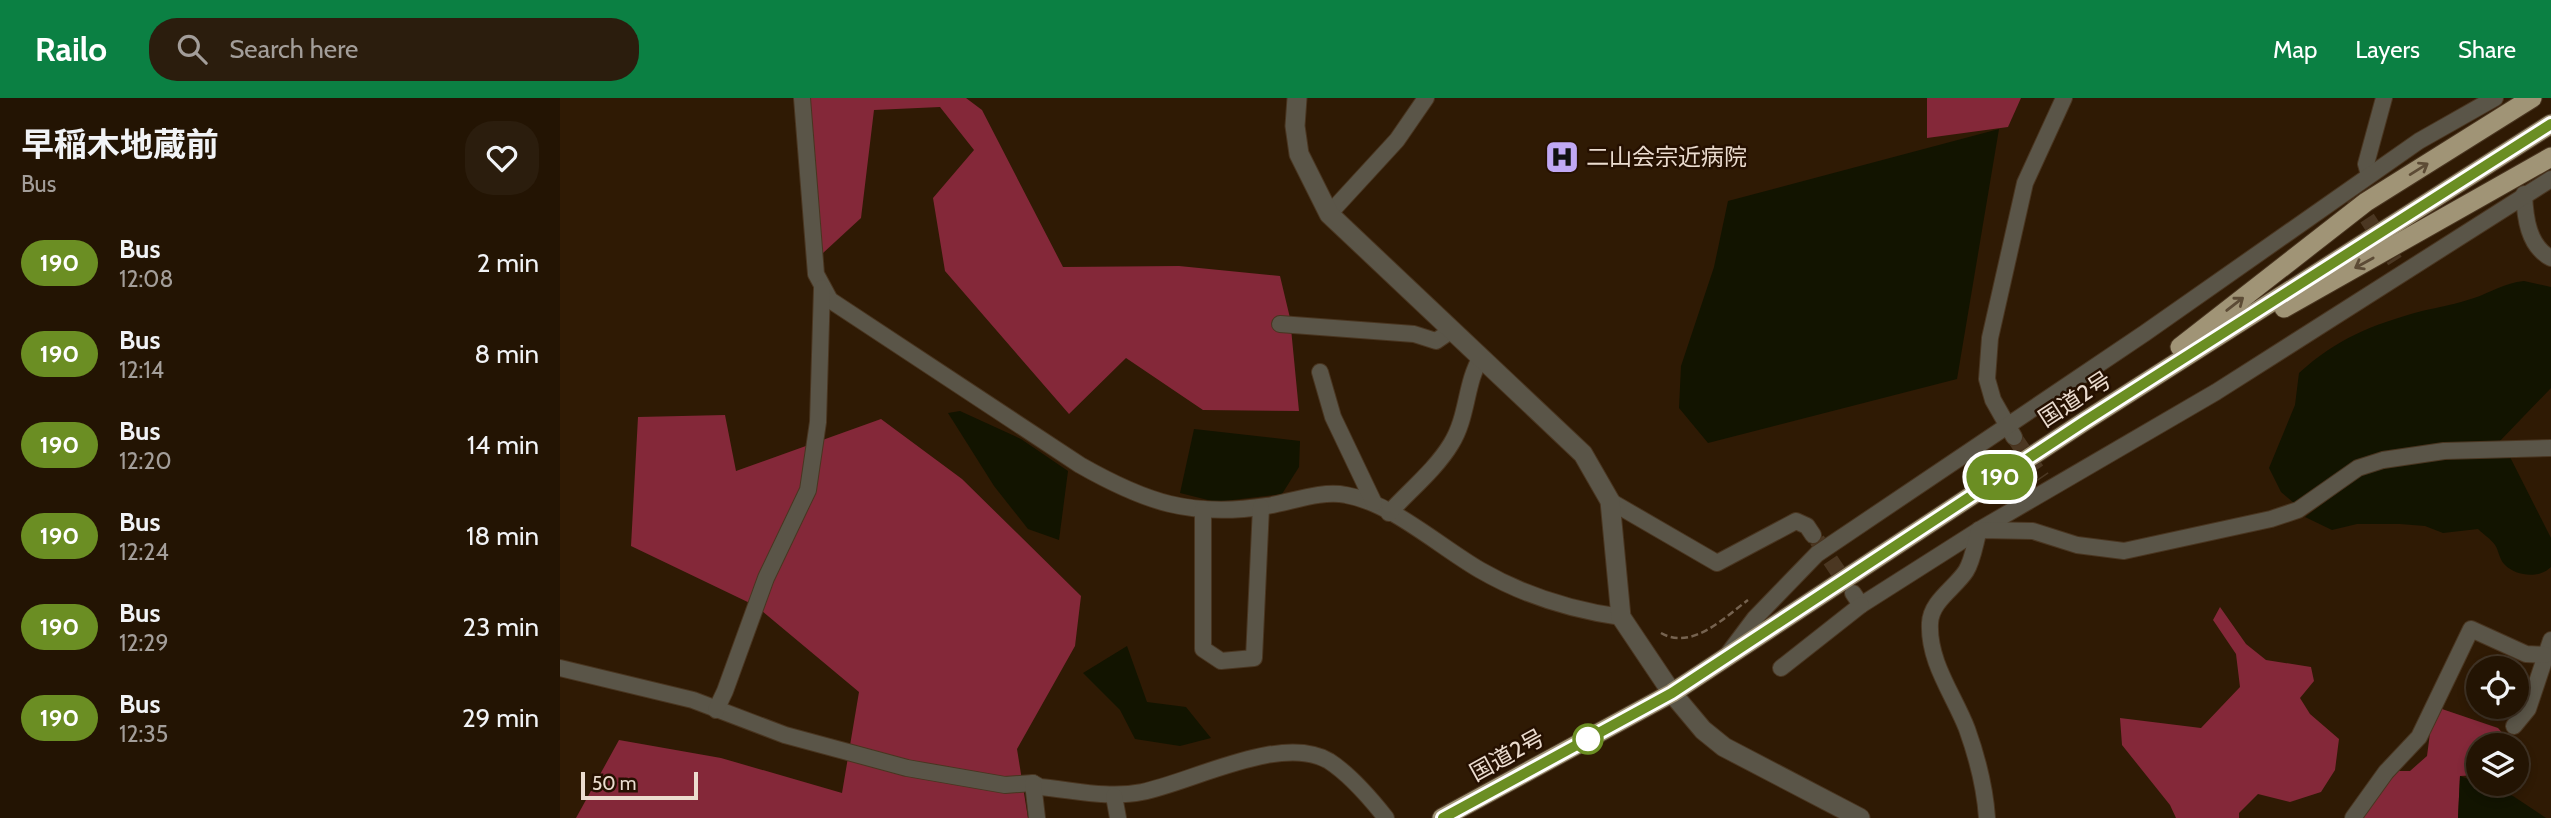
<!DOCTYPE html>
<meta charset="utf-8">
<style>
:root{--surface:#231403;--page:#2b1d0d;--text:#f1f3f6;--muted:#a39e9a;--line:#403325;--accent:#0b8043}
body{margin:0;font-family:Cabin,"Noto Sans JP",sans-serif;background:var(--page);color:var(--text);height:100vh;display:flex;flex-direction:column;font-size:26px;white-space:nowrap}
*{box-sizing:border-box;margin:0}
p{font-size:23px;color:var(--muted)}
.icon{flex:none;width:38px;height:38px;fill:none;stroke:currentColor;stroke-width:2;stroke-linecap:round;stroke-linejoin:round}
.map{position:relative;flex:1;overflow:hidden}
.panel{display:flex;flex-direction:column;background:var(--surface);width:560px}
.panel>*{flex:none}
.badge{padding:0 14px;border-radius:23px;font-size:24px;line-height:46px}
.fabs{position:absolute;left:1906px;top:558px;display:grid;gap:14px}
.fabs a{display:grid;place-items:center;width:63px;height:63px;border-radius:50%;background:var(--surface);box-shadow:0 4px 10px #0003,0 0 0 2px var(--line);font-size:35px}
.scale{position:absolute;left:21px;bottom:18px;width:117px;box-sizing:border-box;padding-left:7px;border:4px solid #ebdccf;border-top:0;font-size:19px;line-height:24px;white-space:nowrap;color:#ebdccf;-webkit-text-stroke:5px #251000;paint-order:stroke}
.map>.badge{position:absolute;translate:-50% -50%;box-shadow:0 0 0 4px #fff}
.round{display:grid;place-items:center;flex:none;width:74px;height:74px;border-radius:28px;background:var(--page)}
.headline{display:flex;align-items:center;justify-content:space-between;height:119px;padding:0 21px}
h1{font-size:33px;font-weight:700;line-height:52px}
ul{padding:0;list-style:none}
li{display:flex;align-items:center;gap:21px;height:91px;padding:0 21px}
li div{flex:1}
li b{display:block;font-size:26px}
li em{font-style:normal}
li .badge{min-width:77px;font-weight:700;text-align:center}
header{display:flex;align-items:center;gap:42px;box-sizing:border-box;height:98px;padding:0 35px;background:var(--accent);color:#fff}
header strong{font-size:33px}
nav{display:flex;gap:38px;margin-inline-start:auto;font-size:24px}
.search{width:490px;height:63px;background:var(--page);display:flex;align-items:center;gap:18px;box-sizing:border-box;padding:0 24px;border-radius:28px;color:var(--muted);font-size:26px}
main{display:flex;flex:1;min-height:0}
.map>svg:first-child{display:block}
.forest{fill:#842839}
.water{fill:#121400}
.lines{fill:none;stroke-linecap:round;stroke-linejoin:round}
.minor-tunnel{stroke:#4b3722;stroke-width:16;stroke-dasharray:16 8;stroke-linecap:butt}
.minor-casing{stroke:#493520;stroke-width:18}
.tertiary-casing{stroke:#493520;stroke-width:21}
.trunk-casing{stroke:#493520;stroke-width:21}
.path{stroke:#766350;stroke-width:2.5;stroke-dasharray:7 3.5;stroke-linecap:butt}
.minor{stroke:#5a5548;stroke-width:16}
.tertiary{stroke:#5a5548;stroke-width:19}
.trunk{stroke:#a09476;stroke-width:19}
.oneway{stroke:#5c4b35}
.line-casing{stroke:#fff;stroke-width:16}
.line{stroke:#6b8e23;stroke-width:10}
.stop-dot{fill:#fff;stroke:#6b8e23;stroke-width:3.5}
.labels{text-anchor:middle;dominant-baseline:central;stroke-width:5;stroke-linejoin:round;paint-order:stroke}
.poi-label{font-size:23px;fill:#ebdccf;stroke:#251000;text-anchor:start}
.street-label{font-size:23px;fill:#ebdccf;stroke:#251000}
</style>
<header>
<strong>Railo</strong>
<div class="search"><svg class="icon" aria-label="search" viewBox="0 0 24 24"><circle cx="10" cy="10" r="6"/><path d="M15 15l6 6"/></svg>Search here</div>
<nav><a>Map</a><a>Layers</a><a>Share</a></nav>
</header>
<main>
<section class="panel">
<div class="headline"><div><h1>早稲木地蔵前</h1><p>Bus</p></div><a class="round"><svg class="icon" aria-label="heart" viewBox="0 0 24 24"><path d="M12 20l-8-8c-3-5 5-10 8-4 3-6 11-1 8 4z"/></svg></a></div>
<ul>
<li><span class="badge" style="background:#6b8e23;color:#fff">190</span><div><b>Bus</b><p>12:08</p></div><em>2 min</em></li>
<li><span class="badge" style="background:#6b8e23;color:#fff">190</span><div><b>Bus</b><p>12:14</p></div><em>8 min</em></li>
<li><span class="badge" style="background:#6b8e23;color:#fff">190</span><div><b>Bus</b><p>12:20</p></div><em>14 min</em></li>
<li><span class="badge" style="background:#6b8e23;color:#fff">190</span><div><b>Bus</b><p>12:24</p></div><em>18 min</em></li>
<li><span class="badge" style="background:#6b8e23;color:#fff">190</span><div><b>Bus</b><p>12:29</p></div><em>23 min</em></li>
<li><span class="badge" style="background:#6b8e23;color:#fff">190</span><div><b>Bus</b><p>12:35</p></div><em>29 min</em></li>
</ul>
</section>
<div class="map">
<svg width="1991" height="720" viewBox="0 0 1991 720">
<rect width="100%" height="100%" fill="#2f1a04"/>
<!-- forest -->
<g class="forest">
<polygon points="240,0 406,0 422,12 503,169 619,168 720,178 730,220 739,313 643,312 566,260 509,316 385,173 373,100 414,52 380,9 314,12 301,120 263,155"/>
<polygon points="1367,0 1461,0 1448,29 1367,40"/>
<polygon points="165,317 176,373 321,321 402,381 521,498 515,548 457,651 468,720 16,720 59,642 161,660 282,695 299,594 196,508 71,448 78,319"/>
<polygon points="1660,509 1686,546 1706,562 1751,569 1754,583 1740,600 1750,616 1779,641 1775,672 1761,694 1730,704 1698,696 1679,715 1679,720 1616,720 1610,707 1562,647 1560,620 1641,630 1680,589 1676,556 1653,522"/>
<polygon points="1882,611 1938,630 1953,647 1918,648 1918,677 1900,678 1898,720 1799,720 1831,673 1850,673 1867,658 1870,635"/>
</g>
<!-- water -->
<g class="water">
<polygon points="1439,31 1397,281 1148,345 1119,310 1121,268 1154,169 1168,103"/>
<path d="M1964,183L1991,189V290L1938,345C1854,345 1802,352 1735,406L1721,394L1709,370L1735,307L1739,275C1778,240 1811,227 1862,213C1879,209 1897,206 1914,200C1932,194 1944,185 1964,183Z"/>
<polygon points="400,313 461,341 508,373 499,442 468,431 434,388 388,315"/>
<polygon points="634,331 740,343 739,369 722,396 656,404 620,395"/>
<path d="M1906,358L1950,359L1991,440V469C1979,481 1956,478 1945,467C1939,461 1939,453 1935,447C1931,441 1923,436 1918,431L1883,435L1865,428L1840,426H1797L1772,432L1745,419L1801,377L1829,367Z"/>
<polygon points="567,548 587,604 626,609 651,640 620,648 575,641 560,612 523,575"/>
<polygon points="1900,678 1953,698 1986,720 1898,720"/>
</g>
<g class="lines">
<!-- minor-tunnel -->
<g class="minor-tunnel">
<polyline points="1794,100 1835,163"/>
<polyline points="1454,339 1482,380"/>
<polyline points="1257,442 1289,490"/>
</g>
<!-- minor casing -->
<g class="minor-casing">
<g id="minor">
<path d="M242,0L256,176L270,202L520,367C585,404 631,420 707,408C732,404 761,392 786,397C832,405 880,449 920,472C965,498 1011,512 1061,519"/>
<polyline points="1809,77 1806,66 1824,0"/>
<path d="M1964,96C1965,119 1968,148 1991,160"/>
<polyline points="769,116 837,42 866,0"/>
<polyline points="720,226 854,236 876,243 892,232"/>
<polyline points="760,274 773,319 814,405"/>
<polyline points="1454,339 1433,302 1427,281 1430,240 1465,85 1504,0"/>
<polyline points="1050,403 1157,465 1236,423 1247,428 1253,437"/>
<polyline points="643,411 643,551 661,563 694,560 701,409"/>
<path d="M829,415C849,393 876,371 891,346C908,319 905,286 921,259"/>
<polyline points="1293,495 1301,507 1419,432 1656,294 1991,81"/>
<polyline points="1168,556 1195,520 1257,456 1585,235 1859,43 1935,0"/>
<path d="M0,570L133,602L225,637L347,670L445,687L473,685L480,689C514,692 548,701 582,694C632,684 722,635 769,663C789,676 811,701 826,720"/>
<polyline points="1221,570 1301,507"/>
<polyline points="156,612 165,593 206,480 248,392 258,324 262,190"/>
<polyline points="1954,628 1968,611 1991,542"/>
<polyline points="473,685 477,720"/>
<polyline points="554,698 558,720"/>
<path d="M1427,720C1425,690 1417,659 1407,631C1394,597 1368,564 1370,525C1371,503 1395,490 1406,473C1413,462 1415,445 1419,432L1473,433L1517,447L1564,453L1711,421L1738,412L1798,370L1823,362L1884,353L1991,350"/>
<polyline points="1793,720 1826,674 1859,639 1911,531 1966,556 1985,557"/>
</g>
</g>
<!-- tertiary casing -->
<g class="tertiary-casing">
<polyline id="tertiary" points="737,0 735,28 739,56 769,116 1023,356 1050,403 1061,519 1112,595 1143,632 1164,649 1300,720"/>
</g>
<!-- trunk casing -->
<g class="trunk-casing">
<g id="trunk">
<polyline points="1724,210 1991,59"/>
<polyline points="1620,249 1806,104 1972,0"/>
<polyline points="882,720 1112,595 1525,323 1991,26"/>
</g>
</g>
<!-- path -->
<path class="path" d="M1101,535C1132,553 1165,519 1188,502"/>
<!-- minor -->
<use href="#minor" class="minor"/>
<!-- tertiary -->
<use href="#tertiary" class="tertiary"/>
<!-- trunk -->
<use href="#trunk" class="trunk"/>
</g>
<!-- one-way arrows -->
<defs><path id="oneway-shaft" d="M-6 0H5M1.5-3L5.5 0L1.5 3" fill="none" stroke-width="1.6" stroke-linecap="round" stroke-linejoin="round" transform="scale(1.75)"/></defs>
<g class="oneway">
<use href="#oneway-shaft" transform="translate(1859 71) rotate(-32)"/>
<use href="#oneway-shaft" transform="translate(1804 165) rotate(151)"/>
<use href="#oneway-shaft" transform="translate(1675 206) rotate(-38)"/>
</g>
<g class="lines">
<!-- line casing -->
<g class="line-casing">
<polyline id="line" points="883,720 1112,595 1525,323 1991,26"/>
</g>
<!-- line -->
<use href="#line" class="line"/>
</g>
<!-- icons -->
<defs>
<g id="hospital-square" transform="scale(1.75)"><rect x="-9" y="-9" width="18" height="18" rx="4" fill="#c0a8f4" stroke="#251000"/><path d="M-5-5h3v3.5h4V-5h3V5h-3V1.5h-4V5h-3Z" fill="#111"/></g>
</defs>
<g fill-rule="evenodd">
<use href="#hospital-square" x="1002" y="59"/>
</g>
<!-- markers -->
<circle class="stop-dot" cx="1028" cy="641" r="14"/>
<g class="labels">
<!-- poi labels -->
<g class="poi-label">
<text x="1026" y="59">二山会宗近病院</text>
</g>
<!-- street labels -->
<g class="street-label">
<text transform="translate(1515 301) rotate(-33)">国道2号</text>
<text transform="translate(947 657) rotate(-29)">国道2号</text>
</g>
</g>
</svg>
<div class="fabs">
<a><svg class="icon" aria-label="locate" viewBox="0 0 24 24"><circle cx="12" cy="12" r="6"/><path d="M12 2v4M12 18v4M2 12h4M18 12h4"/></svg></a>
<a><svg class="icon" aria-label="layers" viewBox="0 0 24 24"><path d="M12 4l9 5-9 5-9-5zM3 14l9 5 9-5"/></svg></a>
</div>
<div class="scale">50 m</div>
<b class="badge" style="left:1440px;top:379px;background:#6b8e23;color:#fff">190</b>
</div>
</main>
